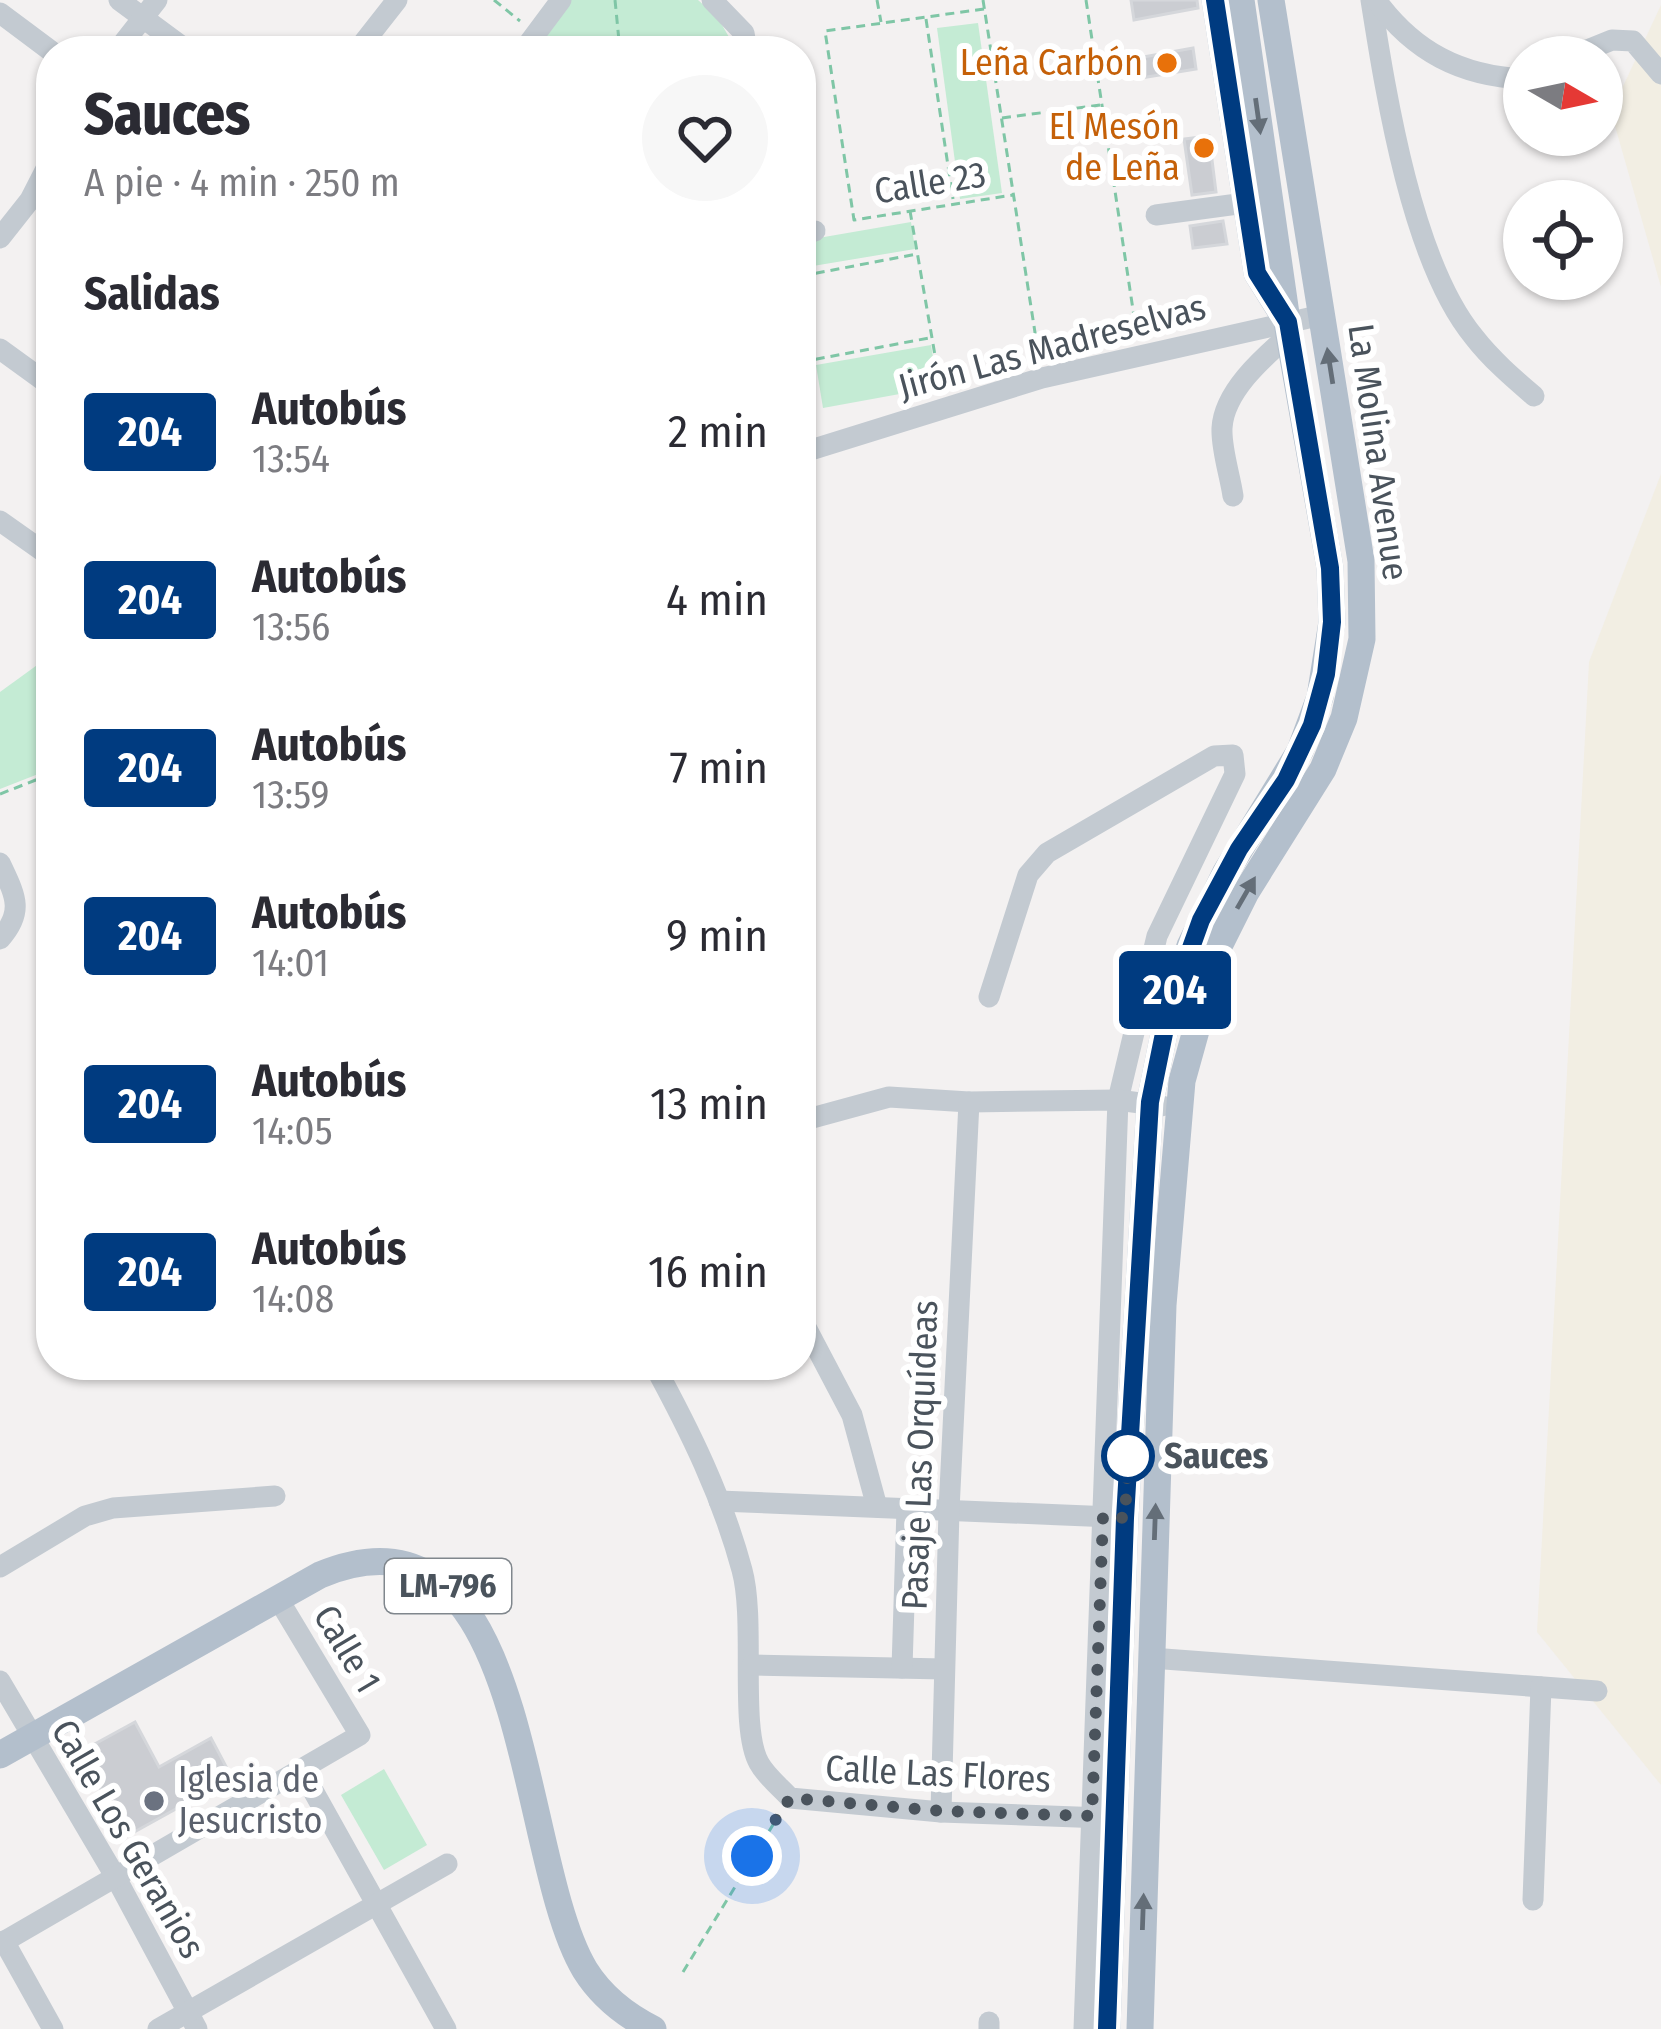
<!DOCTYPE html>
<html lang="es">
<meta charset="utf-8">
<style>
:root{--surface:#fff;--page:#f7f7f7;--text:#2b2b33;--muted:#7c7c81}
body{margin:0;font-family:"Fira Sans Condensed",sans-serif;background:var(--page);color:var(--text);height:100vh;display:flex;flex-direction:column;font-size:45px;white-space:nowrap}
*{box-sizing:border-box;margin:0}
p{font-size:39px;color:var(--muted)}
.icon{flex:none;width:66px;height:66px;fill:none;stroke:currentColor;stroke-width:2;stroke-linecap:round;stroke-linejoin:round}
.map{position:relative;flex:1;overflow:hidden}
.side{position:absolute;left:36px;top:36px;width:780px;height:1344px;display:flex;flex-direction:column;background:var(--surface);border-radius:48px;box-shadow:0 3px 9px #0004}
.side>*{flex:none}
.badge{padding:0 24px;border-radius:9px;font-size:42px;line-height:78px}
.needle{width:78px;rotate:99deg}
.tools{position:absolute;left:1503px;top:36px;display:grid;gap:24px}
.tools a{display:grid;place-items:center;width:120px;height:120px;border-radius:50%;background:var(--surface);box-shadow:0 3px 9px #0004;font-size:60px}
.you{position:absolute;width:60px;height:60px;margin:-30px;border:9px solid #fff;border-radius:50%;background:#1a73e8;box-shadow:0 0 0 18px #1a73e833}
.map>.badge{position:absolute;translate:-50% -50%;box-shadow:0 0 0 6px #fff}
h2{padding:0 48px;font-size:45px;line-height:108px}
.round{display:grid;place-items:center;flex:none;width:126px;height:126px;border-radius:63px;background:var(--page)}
.headline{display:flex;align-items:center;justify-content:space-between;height:204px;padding:0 48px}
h1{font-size:57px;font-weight:800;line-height:90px}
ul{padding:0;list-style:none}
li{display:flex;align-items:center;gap:36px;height:168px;padding:0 48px}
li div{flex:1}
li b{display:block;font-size:45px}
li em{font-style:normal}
li .badge{min-width:132px;font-weight:700;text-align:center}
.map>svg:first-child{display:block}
.green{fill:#c4ebd4}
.sand{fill:#f2eee3}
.building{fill:#cbcdd2;stroke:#d5d7db;stroke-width:3}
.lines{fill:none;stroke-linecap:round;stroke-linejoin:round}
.path{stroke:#7fc6a6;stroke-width:3;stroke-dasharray:9 6;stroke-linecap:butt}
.minor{stroke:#c3cad1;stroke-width:21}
.major{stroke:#b3bfcc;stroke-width:27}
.oneway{fill:#646e78}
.line-casing{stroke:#fff;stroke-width:27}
.line{stroke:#003b80;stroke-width:18}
.walk{stroke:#4a535c;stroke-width:12;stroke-dasharray:0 21.6}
.food-dot{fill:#e8710a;stroke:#fff;stroke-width:4.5}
.stop-dot{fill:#fff;stroke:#003b80;stroke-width:6}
.worship-dot{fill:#6b7280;stroke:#fff;stroke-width:4.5}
.labels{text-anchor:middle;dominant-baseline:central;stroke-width:12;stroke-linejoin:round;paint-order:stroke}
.shield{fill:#fff;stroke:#80878d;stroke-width:3}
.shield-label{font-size:33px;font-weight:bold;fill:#4a535c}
.food-label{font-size:36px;fill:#c56008;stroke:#fff;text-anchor:end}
.street-label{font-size:36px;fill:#4a535c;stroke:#fff}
.stop-label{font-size:36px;font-weight:bold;fill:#4a535c;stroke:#fff;text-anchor:start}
.worship-label{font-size:36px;fill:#5b616d;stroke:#fff;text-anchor:start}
</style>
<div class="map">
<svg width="1661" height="2029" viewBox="0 0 1661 2029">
<rect width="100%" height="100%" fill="#f3f1f1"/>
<!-- green -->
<g class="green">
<polygon points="569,0 698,0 718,18 737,51 534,51"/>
<polygon points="978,23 1002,193 960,199 937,28"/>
<polygon points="911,222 915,249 801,268 801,241"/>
<polygon points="931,345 938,387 823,408 816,365"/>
<polygon points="51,655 51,769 0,789 0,692"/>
<polygon points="384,1769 427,1845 384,1870 341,1795"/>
</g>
<!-- sand -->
<g class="sand">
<polygon points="1661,5 1661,287 1611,112"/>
<polygon points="1661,474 1661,1785 1537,1632 1589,662"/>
</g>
<!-- building -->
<g class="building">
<polygon points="1131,0 1197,0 1198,8 1134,20"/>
<polygon points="1193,48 1196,69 1141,78 1138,58"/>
<polygon points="1209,136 1216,192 1192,195 1184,139"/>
<polygon points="1223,221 1227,244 1193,248 1190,226"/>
<polygon points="135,1722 159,1767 211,1738 232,1778 127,1836 80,1752"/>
</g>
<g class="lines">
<!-- path -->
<g class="path">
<polyline points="494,0 520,21"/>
<polyline points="615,0 620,51"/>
<polyline points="877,0 881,22"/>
<polyline points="983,0 1039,358"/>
<polyline points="1086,0 1137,336"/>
<polyline points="984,9 825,31 854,220 1013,195"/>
<polyline points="926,19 953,199"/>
<polyline points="1002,118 1100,105"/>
<polyline points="910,211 941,390"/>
<polyline points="801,276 917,254"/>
<polyline points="801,362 929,338"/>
<polyline points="0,794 51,774"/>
<polyline points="683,1972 779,1815"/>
</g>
<!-- minor -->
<g class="minor">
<polyline points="119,0 188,51"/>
<polyline points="712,0 744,33 747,51"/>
<path d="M1371,0C1386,95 1412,262 1474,337C1491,359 1513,378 1534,396"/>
<path d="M1376,0C1414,52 1461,76 1524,79"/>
<polyline points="0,13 51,51"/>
<polyline points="117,51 157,0"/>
<polyline points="357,51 397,0"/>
<polyline points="523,51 561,0"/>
<polyline points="1570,57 1612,40 1633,41 1661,74"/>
<polyline points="1156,215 1245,203"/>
<polyline points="801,233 815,231"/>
<polyline points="0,238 30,200 51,159"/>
<polyline points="0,349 51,386"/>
<polyline points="801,453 1042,378 1322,315"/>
<path d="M1233,496C1230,475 1221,449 1222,428C1224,391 1264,357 1289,335"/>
<polyline points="0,521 51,557"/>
<path d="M0,863C15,895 25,911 0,939"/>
<polyline points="989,997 1028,875 1047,853 1214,756 1233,755 1235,774 1157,936 1118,1100 1084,2029"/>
<polyline points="801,1121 889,1097 969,1102 1118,1100 1162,1106"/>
<polyline points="801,1318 852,1415 877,1507"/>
<path d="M654,1365C690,1431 722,1496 742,1570C756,1621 739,1728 759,1763C766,1776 780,1787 790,1798L941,1812L1103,1818"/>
<polyline points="719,1501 1112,1517"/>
<polyline points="0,1567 85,1516 113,1508 275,1496"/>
<polyline points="1151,1658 1597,1691"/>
<polyline points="752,1665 944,1669"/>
<polyline points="902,1668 907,1509"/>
<polyline points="0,1681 115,1876 197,2029"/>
<polyline points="301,1769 446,2029"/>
<polyline points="941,1812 949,1510 969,1102"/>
<polyline points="1533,1900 1541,1687"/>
<polyline points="4,1941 53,2029"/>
<polyline points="0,1944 360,1735 277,1597"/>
<polyline points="158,2029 447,1864"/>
<polyline points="989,2029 989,2022"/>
</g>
<!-- major -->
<g class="major">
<polyline points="1215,0 1257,273 1280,310"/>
<path d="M0,1755L320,1575C532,1487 516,1856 585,1970C602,1997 625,2015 653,2029"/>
<polyline points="1107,2029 1125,1518 1150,1102 1169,1009 1190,946 1226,872 1300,751 1320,697 1332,622 1330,568 1289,335 1241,0"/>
<polyline points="1140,2029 1163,1305 1182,1081 1220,944 1246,892 1323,769 1344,718 1362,639 1361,561 1271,0"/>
</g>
</g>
<!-- one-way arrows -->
<defs><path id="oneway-solid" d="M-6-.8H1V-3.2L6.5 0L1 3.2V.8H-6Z" transform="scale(3)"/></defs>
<g class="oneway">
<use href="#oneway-solid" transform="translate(1258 116) rotate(82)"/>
<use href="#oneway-solid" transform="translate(1330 366) rotate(-99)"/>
<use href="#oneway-solid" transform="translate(1246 893) rotate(-60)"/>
<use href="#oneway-solid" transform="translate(1155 1522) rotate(-88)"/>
<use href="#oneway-solid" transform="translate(1143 1912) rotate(-88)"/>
</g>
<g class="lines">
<!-- line casing -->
<g class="line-casing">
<polyline id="line" points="1107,2029 1125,1518 1150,1102 1169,1009 1201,920 1239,849 1286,780 1312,725 1326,674 1332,622 1330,568 1288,322 1257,273 1215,0"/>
</g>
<!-- line -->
<use href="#line" class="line"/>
<!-- walk -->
<polyline class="walk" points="752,1856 790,1798 941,1811 1092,1816 1103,1516 1125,1518 1128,1456"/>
</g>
<!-- markers -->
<g class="food-dot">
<circle cx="1167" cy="63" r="12"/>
<circle cx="1204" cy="148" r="12"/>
</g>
<circle class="stop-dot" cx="1128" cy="1456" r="24"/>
<circle class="worship-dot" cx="154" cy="1801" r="12"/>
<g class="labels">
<!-- shield labels -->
<rect class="shield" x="385" y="1559" width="126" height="54" rx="9"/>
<g class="shield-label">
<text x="448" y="1586">LM-796</text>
</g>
<!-- food labels -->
<g class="food-label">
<text x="1143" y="63">Leña Carbón</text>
<text x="1180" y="127">El Mesón<tspan x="1180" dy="41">de Leña</tspan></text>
</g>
<!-- street labels -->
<g class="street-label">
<text transform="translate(930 183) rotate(-9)">Calle 23</text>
<text transform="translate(1052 347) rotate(-15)">Jirón Las Madreselvas</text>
<text transform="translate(1378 452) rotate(82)">La Molina Avenue</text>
<text transform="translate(920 1455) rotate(-88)">Pasaje Las Orquídeas</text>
<text transform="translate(347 1649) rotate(59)">Calle 1</text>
<text transform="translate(938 1774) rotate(3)">Calle Las Flores</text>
<text transform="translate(128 1839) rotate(60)">Calle Los Geranios</text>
</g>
<!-- stop labels -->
<g class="stop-label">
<text x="1164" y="1456">Sauces</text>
</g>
<!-- worship labels -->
<g class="worship-label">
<text x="178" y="1780">Iglesia de<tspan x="178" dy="41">Jesucristo</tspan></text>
</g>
</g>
</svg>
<div class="tools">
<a><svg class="needle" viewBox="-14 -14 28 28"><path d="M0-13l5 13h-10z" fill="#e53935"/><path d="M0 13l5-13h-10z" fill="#7c7c81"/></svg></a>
<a><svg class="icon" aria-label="locate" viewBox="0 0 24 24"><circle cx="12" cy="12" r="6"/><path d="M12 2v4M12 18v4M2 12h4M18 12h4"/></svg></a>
</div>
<div class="you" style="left:752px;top:1856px"></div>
<b class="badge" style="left:1175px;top:990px;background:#003b80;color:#fff">204</b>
<section class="side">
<div class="headline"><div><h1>Sauces</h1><p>A pie · 4 min · 250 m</p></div><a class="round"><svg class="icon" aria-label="heart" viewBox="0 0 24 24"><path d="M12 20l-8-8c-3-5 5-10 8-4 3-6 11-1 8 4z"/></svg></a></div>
<h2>Salidas</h2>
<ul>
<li><span class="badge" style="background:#003b80;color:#fff">204</span><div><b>Autobús</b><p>13:54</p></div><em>2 min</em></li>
<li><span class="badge" style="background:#003b80;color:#fff">204</span><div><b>Autobús</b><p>13:56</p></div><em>4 min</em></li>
<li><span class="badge" style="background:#003b80;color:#fff">204</span><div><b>Autobús</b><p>13:59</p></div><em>7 min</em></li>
<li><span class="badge" style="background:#003b80;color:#fff">204</span><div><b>Autobús</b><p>14:01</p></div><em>9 min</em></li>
<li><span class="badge" style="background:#003b80;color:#fff">204</span><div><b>Autobús</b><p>14:05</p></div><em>13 min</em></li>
<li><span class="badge" style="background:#003b80;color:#fff">204</span><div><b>Autobús</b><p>14:08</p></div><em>16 min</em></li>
</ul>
</section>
</div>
